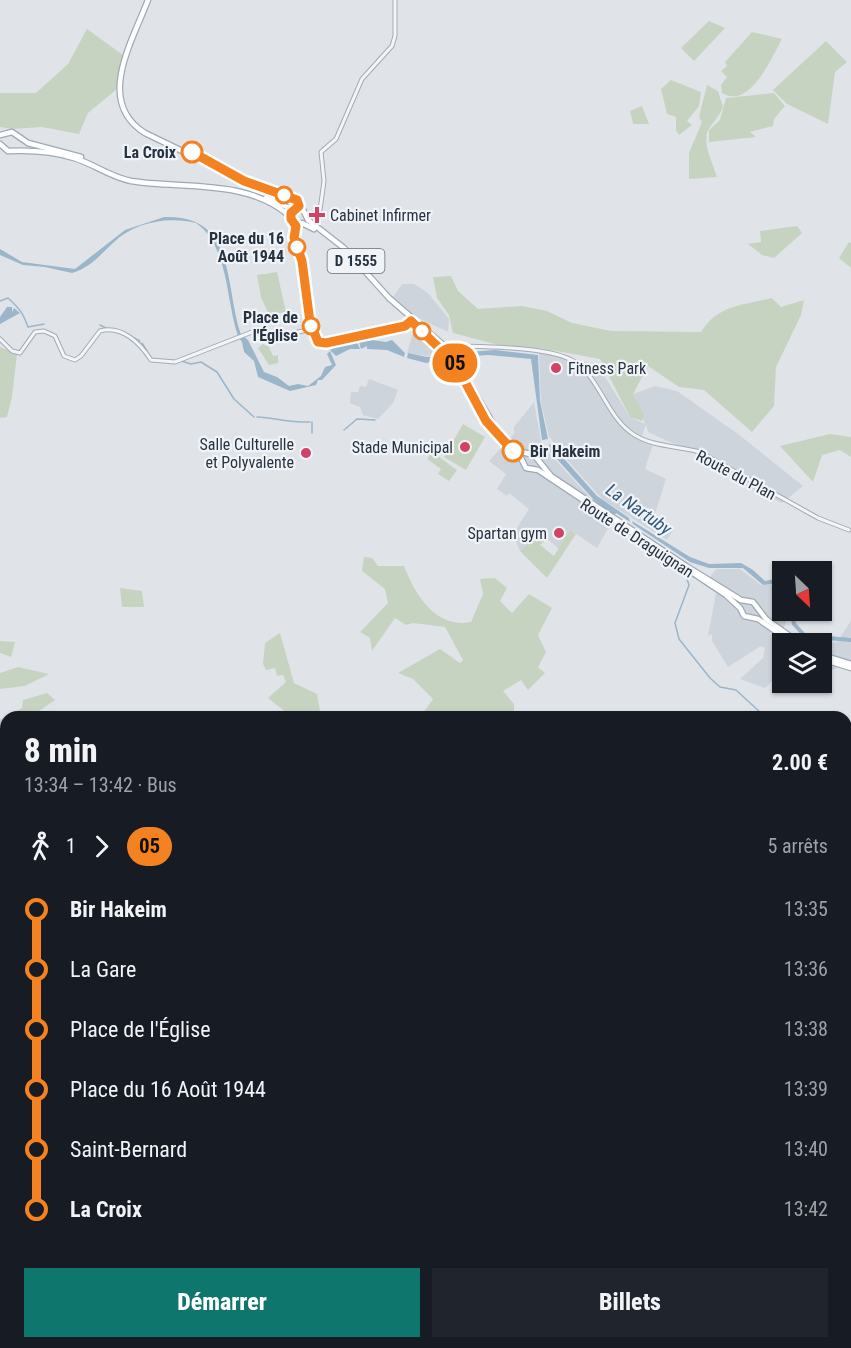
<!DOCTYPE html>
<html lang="fr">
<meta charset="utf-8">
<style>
:root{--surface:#171b24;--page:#20242c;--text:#f1f3f6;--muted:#9ea1a6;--accent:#0f766e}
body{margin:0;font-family:"Roboto Condensed",sans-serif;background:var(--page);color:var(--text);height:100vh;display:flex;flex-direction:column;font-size:22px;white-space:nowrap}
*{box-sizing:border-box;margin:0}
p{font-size:20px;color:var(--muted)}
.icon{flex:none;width:33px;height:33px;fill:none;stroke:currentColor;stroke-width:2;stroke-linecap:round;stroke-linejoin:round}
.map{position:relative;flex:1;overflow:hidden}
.panel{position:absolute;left:0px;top:711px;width:852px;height:638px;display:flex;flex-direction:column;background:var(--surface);border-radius:18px 18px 0 0;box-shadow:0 2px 4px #0004}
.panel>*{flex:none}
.badge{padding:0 12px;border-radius:20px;font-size:21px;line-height:39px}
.needle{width:39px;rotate:155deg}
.buttons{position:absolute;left:772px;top:561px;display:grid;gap:12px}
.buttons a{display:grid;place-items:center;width:60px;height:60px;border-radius:0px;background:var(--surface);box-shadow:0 2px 4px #0004;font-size:30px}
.map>.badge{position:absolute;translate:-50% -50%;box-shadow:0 0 0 3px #fff}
.legs{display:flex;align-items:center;gap:9px;height:66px;padding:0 24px;font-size:20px}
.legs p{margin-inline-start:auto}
.summary{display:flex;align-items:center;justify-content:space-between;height:102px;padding:0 24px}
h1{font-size:33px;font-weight:800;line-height:45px}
.button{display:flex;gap:12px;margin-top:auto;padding:12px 24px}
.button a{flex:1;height:69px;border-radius:0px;background:var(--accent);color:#fff;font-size:24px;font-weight:800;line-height:69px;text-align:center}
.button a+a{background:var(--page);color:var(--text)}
ul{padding:0 24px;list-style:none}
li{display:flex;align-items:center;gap:21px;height:60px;font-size:22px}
li i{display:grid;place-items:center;width:9px;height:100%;margin:0 8px;background:currentColor}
li i::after{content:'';width:15px;height:15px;margin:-8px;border:4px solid;border-radius:50%;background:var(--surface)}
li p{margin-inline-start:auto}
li:first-child i{background:linear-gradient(#0000 50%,currentColor 0)}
li:last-child i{background:linear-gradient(currentColor 50%,#0000 0)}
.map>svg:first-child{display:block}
.built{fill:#ced4db}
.green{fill:#c7d3c1}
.water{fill:#9bb5ca}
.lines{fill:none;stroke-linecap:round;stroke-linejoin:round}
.stream{stroke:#9bb5ca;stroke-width:1.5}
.river{stroke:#9bb5ca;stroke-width:4}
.minor-casing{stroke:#a5abb3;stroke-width:5}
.major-casing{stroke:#9faab5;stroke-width:7}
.minor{stroke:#f3f5f7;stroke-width:3}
.major{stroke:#fff;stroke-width:4.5}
.line-1-casing{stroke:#fff;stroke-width:14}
.line-1{stroke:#f58220;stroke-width:9}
.stop-1-dot{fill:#fff;stroke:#f58220;stroke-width:3}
.poi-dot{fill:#d04364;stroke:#f0f3f7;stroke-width:2}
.labels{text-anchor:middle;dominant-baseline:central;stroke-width:4.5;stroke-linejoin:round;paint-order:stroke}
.shield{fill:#f0f3f7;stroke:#646d78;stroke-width:1.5}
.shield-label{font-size:15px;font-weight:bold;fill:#283341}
.stop-label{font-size:16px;font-weight:bold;fill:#283341;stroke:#f0f3f7;text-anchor:end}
.poi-label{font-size:16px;fill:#283341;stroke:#f0f3f7;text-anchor:end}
.street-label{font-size:16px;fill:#283341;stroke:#f0f3f7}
.water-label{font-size:18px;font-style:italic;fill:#325675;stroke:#f0f3f7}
</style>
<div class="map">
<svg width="851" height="1348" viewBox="0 0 851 1348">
<rect width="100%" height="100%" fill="#e0e4e9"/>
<!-- built -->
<g class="built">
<polygon points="402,284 414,284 428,293 449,319 448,332 408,313 393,297"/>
<polygon points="413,333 429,338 446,354 428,356 407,353"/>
<polygon points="539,353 597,364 630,417 645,424 633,394 655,386 677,391 738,434 803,486 782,503 733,480 711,461 648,432 646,424 642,436 653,444 645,469 666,479 653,520 674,529 667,540 603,500 561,453 549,436 541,403"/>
<polygon points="369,379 398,390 393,403 378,419 363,415 360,407 350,403 351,392 358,392 360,386 366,387"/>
<polygon points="534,402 541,441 545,449 587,494 609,527 597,548 570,530 559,549 539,532 520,551 513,534 529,509 509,493 507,496 497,489 506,474 489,461 514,434 514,427"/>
<polygon points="716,569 740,569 761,585 781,585 783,610 789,611 789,616 783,629 808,643 783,644 783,670 765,688 740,679 763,658 765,648 761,646 728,667 712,641 712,634 708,636 716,593 710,577"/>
<polygon points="851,621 851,661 822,675 822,645 837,642"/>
<polygon points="765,1343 798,1343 793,1348 767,1348"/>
</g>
<!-- green -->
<g class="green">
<polygon points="709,21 725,28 694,61 681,48"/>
<polygon points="87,29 123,55 117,89 88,113 79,134 42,127 12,129 0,127 0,93 36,93 68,64"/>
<path d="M752,32L782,39C772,57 750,110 722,93L721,85L727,77L721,71L727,66L725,62Z"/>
<polygon points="826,41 847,62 835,72 828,124 787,104 773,90"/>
<polygon points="671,80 701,92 699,106 687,121 692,125 679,135 676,130 676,117 667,114 661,89"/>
<path d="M707,85L718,91L723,107C719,116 715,120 710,127C700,140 713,163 717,177L689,179V153L702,122L699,117Z"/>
<polygon points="774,93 785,106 774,119 773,126 750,132 756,137 709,142 709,130 720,120 726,98"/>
<polygon points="642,106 649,124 633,124 630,111"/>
<polygon points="797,226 802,233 774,258 762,255 748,244 761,242 760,231"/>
<polygon points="849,242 851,243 851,268 839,258"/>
<polygon points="277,272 286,312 269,315 261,297 257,275"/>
<path d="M451,276L458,291L478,309L522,306L547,311L572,323L611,331L701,332C718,305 742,305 772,298L781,307L804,300L801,315L776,367L774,406L752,432L704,390L679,387L648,366L633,394L644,415L642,421L630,417L600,359L540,348L506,347L453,333L449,315L437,298L433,277Z"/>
<polygon points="263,344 269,347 273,356 278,355 278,363 269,365 258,348"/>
<polygon points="0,347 17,354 12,397 7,417 0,418"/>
<polygon points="463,424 485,437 466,470 444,457"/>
<polygon points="830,434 851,437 851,457 840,450 822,455 813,482 780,446"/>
<polygon points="432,452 457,470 449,481 438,474 441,469 427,459"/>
<polygon points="570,530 576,534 547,578 520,551 539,532 547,539 540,545 554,556"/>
<path d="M364,557L372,558L378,566H404C415,594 435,629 471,622L483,594L480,579L495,578L507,588L500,601L512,613L529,594L552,608L538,635L546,652L538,667L545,673L528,690L521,680L503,691L514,704V717H420L433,699L413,679L398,673L440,649L460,663L463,660L445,627L413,623L406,625L395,618L372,651L370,638L360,632L388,603L385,589L362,571Z"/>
<polygon points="120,588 142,591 144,607 122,607"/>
<polygon points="280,633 294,683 317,694 321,717 292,717 268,698 286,682 283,675 277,676 275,668 266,670 263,664 265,643"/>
<polygon points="0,641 15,642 11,657 0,653"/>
<polygon points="18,667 49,674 25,686 0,689 0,673"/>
<polygon points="47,693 55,700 30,717 6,717 6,730 0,732 0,720 22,708 23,700"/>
<polygon points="6,738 6,835 0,834 0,739"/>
<polygon points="0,840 6,843 6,991 0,989"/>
<polygon points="851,840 851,891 846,887 846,841"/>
<polygon points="6,1114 6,1173 0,1174 0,1116"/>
<polygon points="6,1205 6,1251 0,1253 0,1209 4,1211"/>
<polygon points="534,1343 594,1343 584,1348"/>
</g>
<!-- water -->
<g class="water">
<path d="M164,217C237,214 224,286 241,335L238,336C226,302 229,246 196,223C168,216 134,222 113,243C100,255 90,268 72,273L45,267L23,265L0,255V249L22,262L75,269L125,230Z"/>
<polygon points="7,307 12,307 12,312 14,308 20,313 0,324 0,317"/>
<polygon points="243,336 248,340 264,372 277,377 289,386 298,384 308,386 321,376 325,367 332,365 327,354 330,351 336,365 322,380 318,380 316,385 290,391 258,377 254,361 244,352 242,342 239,338"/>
<polygon points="372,340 386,342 392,340 405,353 404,357 387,350 367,349 367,346 361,349 359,342"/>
<polygon points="357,342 360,349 350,349 336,356 330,350 340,345"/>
<polygon points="495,350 538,355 540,401 548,439 542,440 531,359 488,355 457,357 454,353"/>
<polygon points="408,353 427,357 446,355 449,358 426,363 407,358"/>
<polygon points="551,444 597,496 629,518 630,522 616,513 614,516 594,500 546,447"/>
<polygon points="632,521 690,557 709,564 741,563 753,570 765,581 779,578 783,583 763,585 743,568 709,568 690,562 633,524"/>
</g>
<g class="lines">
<!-- stream -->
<g class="stream">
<path d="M0,301L8,298C20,309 23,313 28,327L44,324"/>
<polyline points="100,325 106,328"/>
<polyline points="130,336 140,341"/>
<polyline points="142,343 147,351"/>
<polyline points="181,361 191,364 201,362 217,372 234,399 254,417"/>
<path d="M257,417C275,418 292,423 310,422"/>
<polyline points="344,430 357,419 375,420"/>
<polyline points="312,433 312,422"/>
<polyline points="687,579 689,585 675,623 679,639 710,678 720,687 736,690 761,713 761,717"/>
<polyline points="0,899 6,903"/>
<polyline points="0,1008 6,1005"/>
</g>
<!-- river -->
<polyline class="river" points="791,610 794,624 805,636 851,640"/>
<!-- minor casing -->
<g class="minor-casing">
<g id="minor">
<polyline points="320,210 324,181 321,152 336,139 362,79 392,46 395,36 395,0"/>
<path d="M0,339L12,351L20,353L35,332L44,331L55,336L64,356L75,360L81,356L100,331C122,325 140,343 151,360L175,362L252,332L270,338L312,329"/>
<path d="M448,348L454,346C484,347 551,346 575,362"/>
<polygon points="574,362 576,364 573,365 572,363"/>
<path d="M575,362C600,379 607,417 633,434C652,447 679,446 700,452L818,518L849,530"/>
<polyline points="846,1340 851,1339"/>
<polyline points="514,1342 553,1348"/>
<polyline points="670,1342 695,1345 710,1342"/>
<polyline points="734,1342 741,1348"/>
<polyline points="85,1348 120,1342"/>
<polyline points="593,1348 607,1342"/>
<polyline points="818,1348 835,1342"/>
</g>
</g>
<!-- major casing -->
<g class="major-casing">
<g id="major">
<path d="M148,0C132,42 95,102 145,133L244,181L299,201L308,220L344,248L389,298L450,351L498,432L518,451L534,455L551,476L686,566L741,600L753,602L766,619L801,644"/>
<polyline points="0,135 12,132 28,143 81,157"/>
<path d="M0,144L8,151C30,150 52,151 74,158C94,164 110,177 131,181C181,189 244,179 286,213C291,216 291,220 295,224L302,223L314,229"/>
<polyline points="266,198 294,210"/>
<polyline points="409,320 440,346 457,366"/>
<polyline points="479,408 492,429"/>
<polyline points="510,448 521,458 526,468 538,470 726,595 740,608 744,616 758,619 794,644"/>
<polyline points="822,655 851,664"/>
<polyline points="822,659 851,668"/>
</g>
</g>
<!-- minor -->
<use href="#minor" class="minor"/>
<!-- major -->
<use href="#major" class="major"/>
</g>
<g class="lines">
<!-- line-1 casing -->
<g class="line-1-casing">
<polyline id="line-1" points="192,152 244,181 297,200 299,206 291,213 291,219 296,226 294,238 302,261 310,322 318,342 326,343 405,326 411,321 455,363 486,421 513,451"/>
</g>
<!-- line-1 -->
<use href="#line-1" class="line-1"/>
</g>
<!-- markers -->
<g class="stop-1-dot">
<circle cx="192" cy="152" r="10"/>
<circle cx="284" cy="195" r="8"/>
<circle cx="297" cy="247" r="8"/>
<circle cx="311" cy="326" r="8"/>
<circle cx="422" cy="331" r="8"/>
<circle cx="513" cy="451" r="10"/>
</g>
<g class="poi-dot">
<path d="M314 206h6v6h6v6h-6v6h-6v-6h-6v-6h6z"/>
<circle cx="556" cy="368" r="6"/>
<circle cx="465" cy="447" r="6"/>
<circle cx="306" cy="453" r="6"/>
<circle cx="559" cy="533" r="6"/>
</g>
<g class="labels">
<!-- shield labels -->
<rect class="shield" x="327.5" y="249" width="57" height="24" rx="4.5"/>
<g class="shield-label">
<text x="356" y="261">D 1555</text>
</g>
<!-- stop labels -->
<g class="stop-label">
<text x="176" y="152">La Croix</text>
<text x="284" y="238">Place du 16<tspan x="284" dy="18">Août 1944</tspan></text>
<text x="298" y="317">Place de<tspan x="298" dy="18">l'Église</tspan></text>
<text x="530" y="451" text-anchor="start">Bir Hakeim</text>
</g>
<!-- poi labels -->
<g class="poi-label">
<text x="330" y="215" text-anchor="start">Cabinet Infirmer</text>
<text x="568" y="368" text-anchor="start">Fitness Park</text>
<text x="294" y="444">Salle Culturelle<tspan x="294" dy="18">et Polyvalente</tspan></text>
<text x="453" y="447">Stade Municipal</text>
<text x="547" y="533">Spartan gym</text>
</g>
<!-- street labels -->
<g class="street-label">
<text transform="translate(736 475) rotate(28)">Route du Plan</text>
<text transform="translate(637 538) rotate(33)">Route de Draguignan</text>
</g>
<!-- water labels -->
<g class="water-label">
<text transform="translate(639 509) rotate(35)">La Nartuby</text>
</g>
</g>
</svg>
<div class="buttons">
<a><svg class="needle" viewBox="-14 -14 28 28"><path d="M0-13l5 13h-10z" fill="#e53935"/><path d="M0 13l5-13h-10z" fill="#9ea1a6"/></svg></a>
<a><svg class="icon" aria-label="layers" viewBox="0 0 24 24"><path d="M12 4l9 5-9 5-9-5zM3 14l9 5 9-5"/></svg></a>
</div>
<b class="badge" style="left:455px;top:363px;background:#f58220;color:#111">05</b>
<section class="panel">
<div class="summary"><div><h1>8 min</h1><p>13:34 – 13:42 · Bus</p></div><b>2.00 €</b></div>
<div class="legs"><svg class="icon" aria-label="walk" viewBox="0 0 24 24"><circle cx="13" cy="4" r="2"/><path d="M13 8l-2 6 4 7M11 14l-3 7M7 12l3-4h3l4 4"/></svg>1<svg class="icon" aria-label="forward" viewBox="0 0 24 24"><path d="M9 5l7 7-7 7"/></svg><b class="badge" style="background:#f58220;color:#111">05</b><p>5 arrêts</p></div>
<ul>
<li><i style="color:#f58220"></i><b>Bir Hakeim</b><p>13:35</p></li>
<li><i style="color:#f58220"></i><span>La Gare</span><p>13:36</p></li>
<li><i style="color:#f58220"></i><span>Place de l'Église</span><p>13:38</p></li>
<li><i style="color:#f58220"></i><span>Place du 16 Août 1944</span><p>13:39</p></li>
<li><i style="color:#f58220"></i><span>Saint-Bernard</span><p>13:40</p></li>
<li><i style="color:#f58220"></i><b>La Croix</b><p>13:42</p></li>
</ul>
<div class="button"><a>Démarrer</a><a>Billets</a></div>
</section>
</div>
